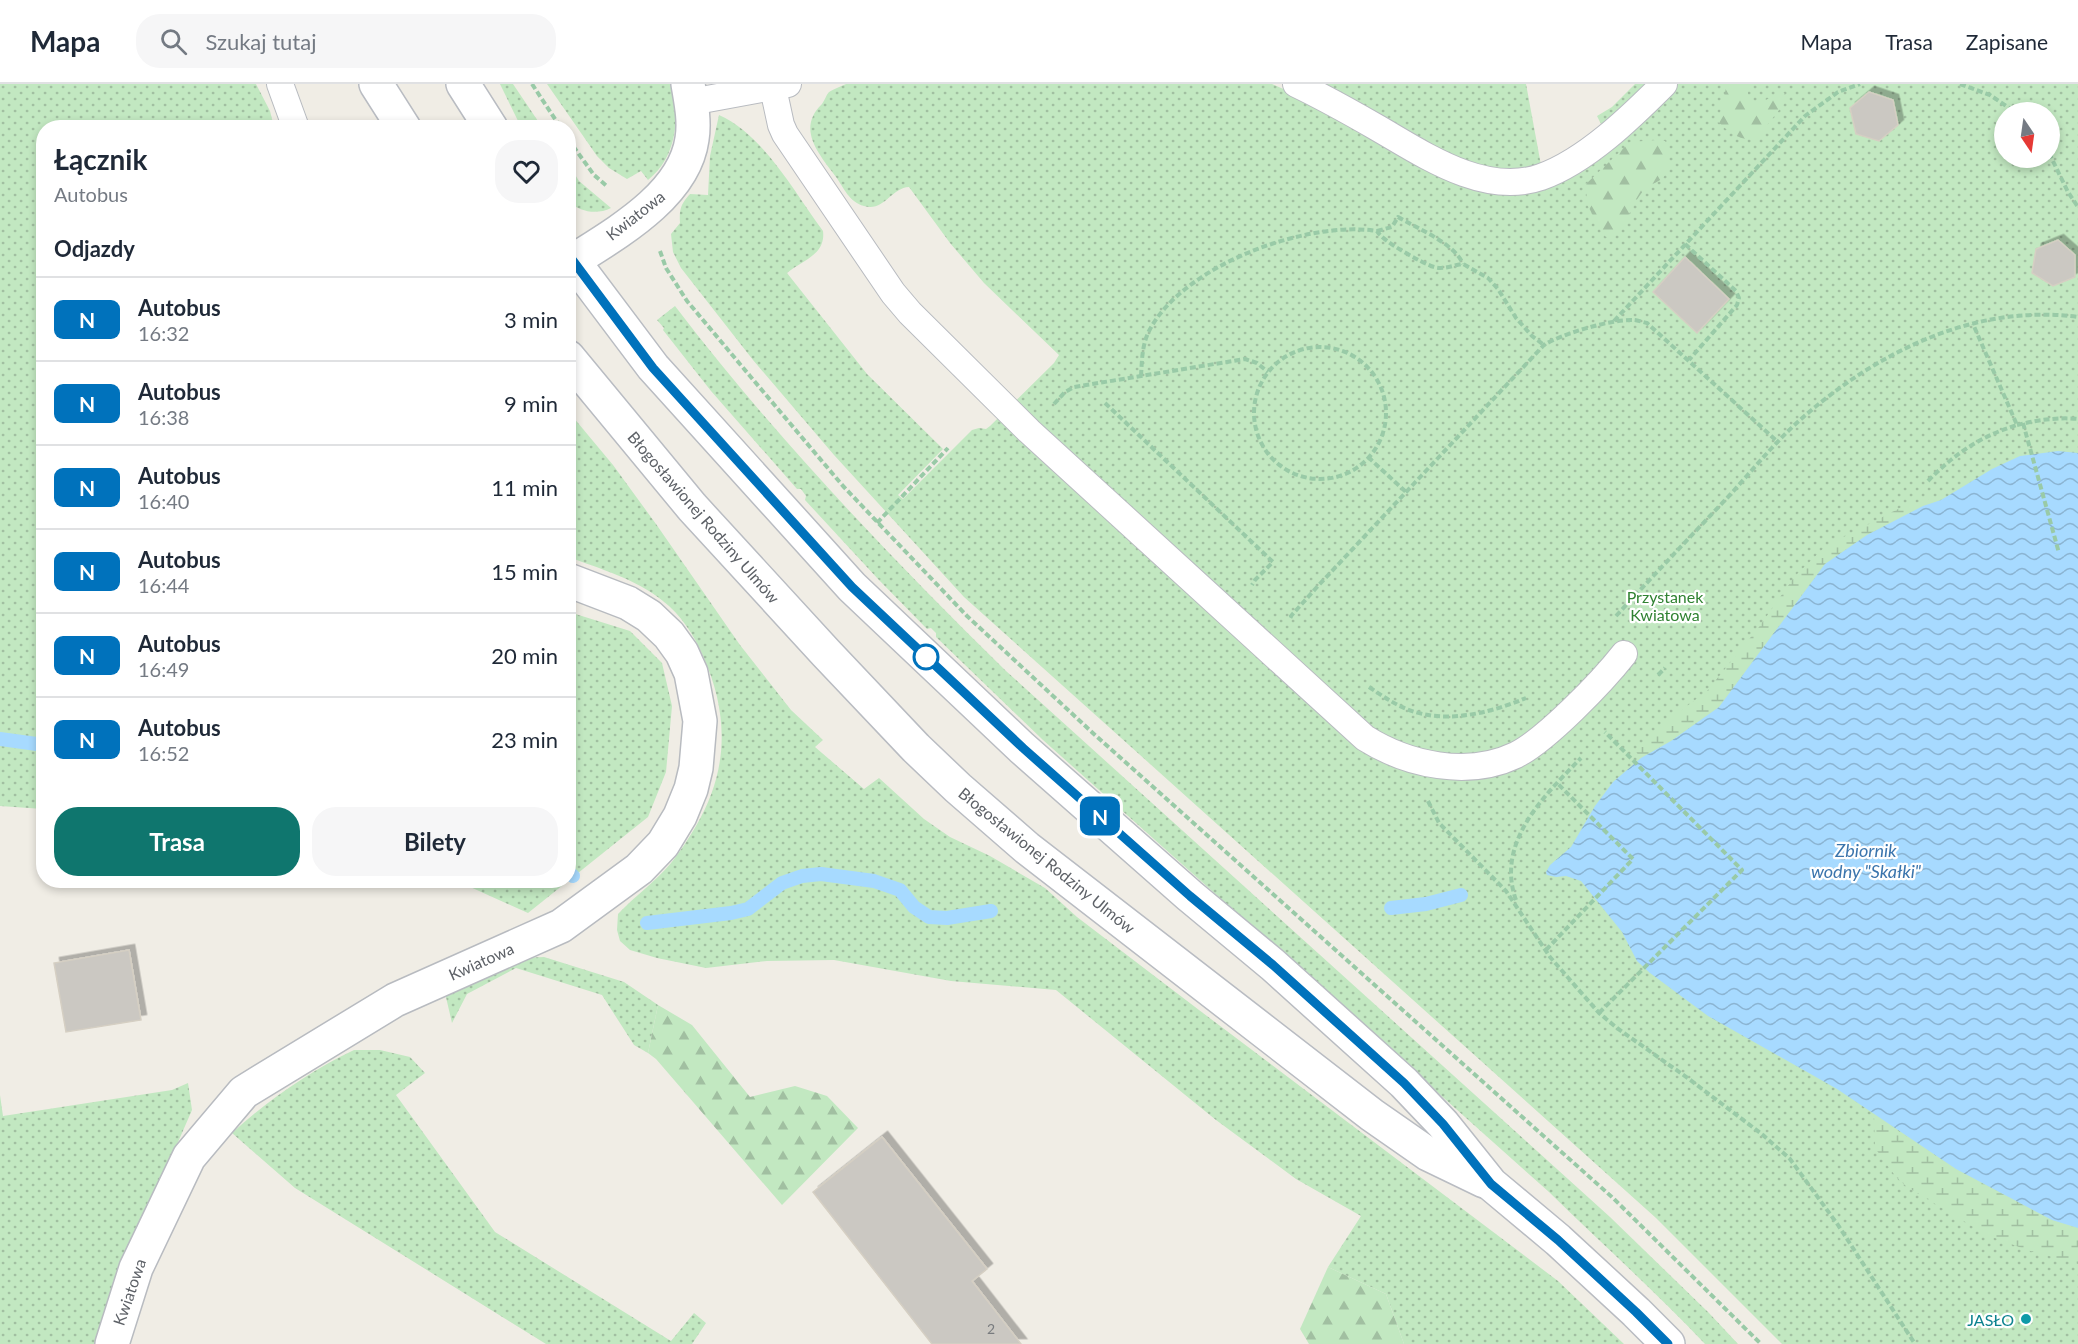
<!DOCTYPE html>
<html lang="pl">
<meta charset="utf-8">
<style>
:root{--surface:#fff;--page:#f6f6f7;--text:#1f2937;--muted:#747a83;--line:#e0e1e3;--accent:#0f766e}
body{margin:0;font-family:Lato,sans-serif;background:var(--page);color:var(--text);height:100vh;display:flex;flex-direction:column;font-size:22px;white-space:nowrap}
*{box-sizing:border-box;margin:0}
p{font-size:20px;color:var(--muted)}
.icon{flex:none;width:33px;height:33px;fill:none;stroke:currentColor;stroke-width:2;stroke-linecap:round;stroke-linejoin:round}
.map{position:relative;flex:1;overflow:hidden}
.drawer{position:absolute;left:36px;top:36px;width:540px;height:768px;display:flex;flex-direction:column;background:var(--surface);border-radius:24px;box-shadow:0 3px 9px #0003}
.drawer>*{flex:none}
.badge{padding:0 12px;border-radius:9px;font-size:21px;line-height:39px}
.needle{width:39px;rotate:167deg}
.fabs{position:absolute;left:1994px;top:18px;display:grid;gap:12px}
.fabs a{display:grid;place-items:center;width:66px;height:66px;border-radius:50%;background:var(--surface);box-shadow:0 3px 9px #0003;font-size:30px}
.map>.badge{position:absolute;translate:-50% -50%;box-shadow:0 0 0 3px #fff}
h2{padding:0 18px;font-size:22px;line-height:54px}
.round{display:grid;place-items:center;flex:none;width:63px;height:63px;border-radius:24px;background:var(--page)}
.head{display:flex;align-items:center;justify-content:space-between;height:102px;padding:0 18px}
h1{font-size:28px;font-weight:700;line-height:45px}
.button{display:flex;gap:12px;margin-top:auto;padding:12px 18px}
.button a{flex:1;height:69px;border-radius:24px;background:var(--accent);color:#fff;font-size:24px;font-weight:700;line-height:69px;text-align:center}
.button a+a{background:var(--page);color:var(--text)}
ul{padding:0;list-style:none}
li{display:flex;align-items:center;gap:18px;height:84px;padding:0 18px;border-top:2px solid var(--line)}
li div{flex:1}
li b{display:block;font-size:22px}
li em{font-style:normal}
li .badge{min-width:66px;font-weight:700;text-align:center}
header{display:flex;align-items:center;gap:36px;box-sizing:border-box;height:84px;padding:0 30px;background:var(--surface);border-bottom:2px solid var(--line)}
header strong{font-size:28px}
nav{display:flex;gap:33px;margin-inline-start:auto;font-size:21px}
.search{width:420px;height:54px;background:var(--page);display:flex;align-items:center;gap:15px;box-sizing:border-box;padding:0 21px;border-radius:24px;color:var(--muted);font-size:22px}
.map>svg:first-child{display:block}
.grass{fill:url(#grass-dots);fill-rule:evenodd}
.forest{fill:url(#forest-firs)}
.wetland{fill:url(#wetland-marsh)}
.water{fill:url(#water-waves)}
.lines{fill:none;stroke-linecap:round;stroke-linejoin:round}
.stream{stroke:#a7daff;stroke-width:14}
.building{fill:#cbc8c2;stroke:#d5cfc3;stroke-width:1.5;filter:url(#shadow)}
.lane-casing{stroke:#b8bbc0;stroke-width:28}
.street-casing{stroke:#b8bbc0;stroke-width:36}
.secondary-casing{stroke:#b9bcc2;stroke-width:36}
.path{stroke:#99caa7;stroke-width:4;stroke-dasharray:6 3;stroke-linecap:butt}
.lane{stroke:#fff;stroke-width:26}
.street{stroke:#fff;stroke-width:33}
.secondary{stroke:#fff;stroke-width:33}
.line-casing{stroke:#fff;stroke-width:14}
.line{stroke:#0072bc;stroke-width:9}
.stop-dot{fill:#fff;stroke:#0072bc;stroke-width:3}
.culture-dot{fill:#0f9aa8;stroke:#fff;stroke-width:2}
.labels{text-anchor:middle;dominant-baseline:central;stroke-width:4.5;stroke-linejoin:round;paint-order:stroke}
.number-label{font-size:14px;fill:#787b7e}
.street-label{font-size:16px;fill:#5d6167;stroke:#fff}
.park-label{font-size:16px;fill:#308232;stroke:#fff}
.culture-label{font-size:16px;fill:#0d838f;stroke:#fff;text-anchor:end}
.water-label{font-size:18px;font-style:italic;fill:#3b75ad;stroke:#fff}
</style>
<header>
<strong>Mapa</strong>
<div class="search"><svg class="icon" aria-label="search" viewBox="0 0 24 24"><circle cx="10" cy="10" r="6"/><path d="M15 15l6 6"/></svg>Szukaj tutaj</div>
<nav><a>Mapa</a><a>Trasa</a><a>Zapisane</a></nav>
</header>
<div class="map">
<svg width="2078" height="1260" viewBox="0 0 2078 1260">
<defs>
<pattern id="grass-dots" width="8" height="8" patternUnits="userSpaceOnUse" patternTransform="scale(1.5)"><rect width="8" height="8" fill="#c2e8c1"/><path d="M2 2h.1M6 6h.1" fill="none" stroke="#a1bfa1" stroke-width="1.8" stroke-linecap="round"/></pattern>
<pattern id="forest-firs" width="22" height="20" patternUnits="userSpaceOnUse" patternTransform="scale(1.5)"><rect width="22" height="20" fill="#c2e8c1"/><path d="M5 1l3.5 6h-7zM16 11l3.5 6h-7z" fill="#a1bfa1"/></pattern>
<pattern id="wetland-marsh" width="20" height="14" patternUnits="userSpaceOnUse" patternTransform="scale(1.5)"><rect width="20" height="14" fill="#c2e8c1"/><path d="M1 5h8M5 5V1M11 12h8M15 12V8" fill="none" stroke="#a1bfa1"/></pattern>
<pattern id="water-waves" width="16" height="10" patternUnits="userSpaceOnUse" patternTransform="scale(1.5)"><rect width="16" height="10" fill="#a7daff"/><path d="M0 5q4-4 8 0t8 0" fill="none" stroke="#8bb4d2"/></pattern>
<filter id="shadow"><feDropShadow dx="5.5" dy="-5.5" stdDeviation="0" flood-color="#0004"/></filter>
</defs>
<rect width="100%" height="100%" fill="#f0ede5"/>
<!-- grass -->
<g class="grass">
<polygon points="0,0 256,0 270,27 274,43 44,44 43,725 0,722"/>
<polygon points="500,0 513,0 542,43 521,43"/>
<path d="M547,0H675C678,35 678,72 648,96L641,87L627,95L609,84L597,72Z"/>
<path d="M846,0H1272L1517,108L1674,0H2078V1260H1782L1656,1134L964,513L834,371L753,276L681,184L673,168L671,150L680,139C679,125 681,120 690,110L708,111L710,72L719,31C764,51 794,108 823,147C826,171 802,176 787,189L867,290L943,365L898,411L903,415L972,346L979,344L986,345L990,342L1054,279L1059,271L984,199L950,159L909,103C891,104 884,128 864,122C849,118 844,104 836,93C819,70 796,45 822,20C825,16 826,11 829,8C834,5 841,2 846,0ZM2004,28H2049V74H2004Z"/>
<polygon points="1318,0 1526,0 1541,81 1529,84 1493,86 1455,74"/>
<polygon points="1635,0 1651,0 1607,38 1601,40 1597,32 1612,23"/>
<path d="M569,81L579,97L611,124C597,131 580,128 569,118Z"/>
<path d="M675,222C775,353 889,472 1006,587L1610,1133L1709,1229L1738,1260H1705C1655,1207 1601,1159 1549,1108L1043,656L936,553V549L931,544L927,545L878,495L805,416L806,412L801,405H797L711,307L663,246L664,244L657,236Z"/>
<path d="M568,327L613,381L656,440L740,561L791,626L823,656L815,663L864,705L879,694L924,735L950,753L990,772L1045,804L1077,833L1199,926L1558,1197L1624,1260H1404L1386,1210L1328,1183L1361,1132L1296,1095L1216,1036L1056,906L951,897L834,876L767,877L706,884L657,874L630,866L620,857L617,846L618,830C635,812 655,798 671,779C680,768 689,754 696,742C729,686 729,630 703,572C694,551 681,531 663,517C636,495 600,485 569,473Z"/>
<polygon points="569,528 630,547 662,579 672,622 666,688 648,733 528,829 457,797 568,796"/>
<polygon points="544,873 624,898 658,921 648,969 634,961 602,911 516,884 467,910 452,939 445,909 520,874"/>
<path d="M354,966H380L410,973L425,989L396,1011L495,1148L671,1257L694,1229L706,1239L692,1260H546L295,1104L232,1049C268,1016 310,987 354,966Z"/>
<polygon points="188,999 192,1026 128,1173 97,1260 0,1260 0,1011 3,1032 172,1006"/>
</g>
<!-- forest -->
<g class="forest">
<path d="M1727,0H1748V16L1752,20C1764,20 1772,10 1784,9L1786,12V17L1757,54C1742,59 1729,48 1718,38Z"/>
<path d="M1657,56L1665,57L1669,63C1669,71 1669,84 1665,91C1660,99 1651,99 1645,105C1630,121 1628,144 1606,153L1601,147L1587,120L1586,100L1630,58Z"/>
<polygon points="658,921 692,941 750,1013 795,1002 827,1012 858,1044 782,1121 656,975 648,969"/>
<polygon points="1328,1183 1386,1210 1404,1260 1309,1260 1300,1245"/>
</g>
<!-- wetland -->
<g class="wetland">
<polygon points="1933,414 1934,418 1867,451 1825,480 1719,623 1671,657 1641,674 1636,668 1659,643 1707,607 1759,543 1795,492 1826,462 1902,423"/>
<polygon points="1874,1031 1956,1085 2052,1136 2078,1144 2078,1180 2027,1166 1987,1151 1907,1103 1896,1093 1875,1064"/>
</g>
<!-- water -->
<polygon class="water" points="2058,367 2078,369 2078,1144 2052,1136 1956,1085 1837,1005 1708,932 1650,889 1637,877 1622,848 1581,797 1566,792 1556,793 1547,791 1546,788 1550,781 1571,763 1595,722 1613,698 1641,674 1671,657 1719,623 1825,480 1867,451 1923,422 1941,416 1992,385 2020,372"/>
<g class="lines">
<!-- stream -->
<g class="stream">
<polyline points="0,655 44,661"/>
<polyline points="568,788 573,792"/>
<polyline points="1391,824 1426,820 1461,811"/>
<polyline points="647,839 731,829 748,825 782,799 802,792 821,790 874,797 900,806 914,823 929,833 947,834 991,827"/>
</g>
</g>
<!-- building -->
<g class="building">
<polygon points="1869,8 1893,16 1898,41 1879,57 1856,50 1850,24"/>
<polygon points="2058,156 2075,171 2075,193 2053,202 2032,189 2036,165"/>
<polygon points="1685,173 1729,215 1697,249 1653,208"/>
<polygon points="129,866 141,936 66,948 54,879"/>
<polygon points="882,1053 987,1185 972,1197 1021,1260 932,1260 813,1108"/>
</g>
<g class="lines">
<!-- lane casing -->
<g class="lane-casing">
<g id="lane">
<polyline points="280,0 296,44"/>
<path d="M1296,0C1323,13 1350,28 1376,43C1423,70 1484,113 1541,93C1586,77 1631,33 1664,0"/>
<path d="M773,4L781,41L785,50L893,209L910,229L1029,347L1365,654C1408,681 1468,694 1516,671C1546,656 1602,598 1624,570"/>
<polyline points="691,18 788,0"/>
</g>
</g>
<!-- street casing -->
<g class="street-casing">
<g id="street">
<path d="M568,180C613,151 684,113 692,55C695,37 691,18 688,0"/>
<polyline points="112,1260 136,1184 189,1073 244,1008 395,916 561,842 639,785 663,760 680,732 691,705 696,684 700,637 691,589 682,569 669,551 649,532 628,519 568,496"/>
</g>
</g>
<!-- secondary casing -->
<g class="secondary-casing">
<g id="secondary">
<polyline points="376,0 404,44"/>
<polyline points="463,0 491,44"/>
<polyline points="568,170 653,283 852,503 1022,664 1190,812 1273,881 1404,999 1443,1040 1491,1100 1558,1156 1636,1228 1668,1260"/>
<polyline points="568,273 692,423 826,569 916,664 958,704 1027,764 1372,1031 1428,1070 1484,1097"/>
</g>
</g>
<!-- path -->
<g class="path">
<polyline points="532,0 561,44"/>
<polyline points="1960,0 1990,11 2015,28"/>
<polyline points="568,55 594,91 608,103"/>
<polyline points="2049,69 2068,108 2078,123"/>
<path d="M1377,147L1392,143L1398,133C1418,145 1454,159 1463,180"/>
<polyline points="1685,160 1736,207 1739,214 1737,221 1689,276"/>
<polyline points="660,167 666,184 687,217 750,292 843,402 967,532 1095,651 1613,1114 1761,1260"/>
<polyline points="1614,237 1805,32 1838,8 1860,0"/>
<circle cx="1320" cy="329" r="66"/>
<path d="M1141,292C1142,276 1142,261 1149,247C1183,181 1307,136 1377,147C1382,157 1422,179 1434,183C1444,186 1453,181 1463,180L1488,194L1498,205L1516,234L1532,252L1544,261"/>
<polyline points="1105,319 1273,478 1255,496 1252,501"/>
<polyline points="1054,320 1065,308 1074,303 1245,275 1257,279 1268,288"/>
<polyline points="2023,339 2059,469"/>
<path d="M2017,341C2037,336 2058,333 2078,335"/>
<polyline points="1368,373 1406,408"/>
<path d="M1928,397C1954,370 1981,352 2017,341L1973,240"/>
<polyline points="877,439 948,364"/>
<path d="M1616,532C1653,492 1690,453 1728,413C1752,387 1774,359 1800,336C1875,269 1975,219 2078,233"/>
<path d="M1293,533L1291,532L1317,503L1544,261C1561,250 1612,235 1633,236C1637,236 1642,238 1647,239L1779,359"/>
<polyline points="1658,591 1665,584"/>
<path d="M1369,603C1384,613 1398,623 1415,628C1451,639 1493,628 1526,614"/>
<polyline points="1428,717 1439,739 1506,807 1550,873 1599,929 1617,944 1689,995 1763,1051 1790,1075 1838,1141 1915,1260"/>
<path d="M1516,816C1495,758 1545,711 1581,674"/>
<polyline points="1546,866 1633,775 1557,699"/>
<polyline points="1599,929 1742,786 1605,648"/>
</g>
<!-- lane -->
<use href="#lane" class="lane"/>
<!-- street -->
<use href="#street" class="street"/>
<!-- secondary -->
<use href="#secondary" class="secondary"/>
</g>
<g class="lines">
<!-- line casing -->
<g class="line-casing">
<polyline id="line" points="568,170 653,284 852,503 1023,664 1190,812 1273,881 1404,999 1443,1040 1491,1100 1558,1156 1636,1228 1668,1260"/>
</g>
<!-- line -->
<use href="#line" class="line"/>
</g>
<!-- markers -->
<circle class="stop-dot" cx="926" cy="573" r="12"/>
<circle class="culture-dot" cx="2026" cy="1235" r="6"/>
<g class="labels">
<!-- number labels -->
<g class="number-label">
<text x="991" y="1244">2</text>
</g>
<!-- street labels -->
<g class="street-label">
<text transform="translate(635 131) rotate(-38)">Kwiatowa</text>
<text transform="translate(704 433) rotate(49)">Błogosławionej Rodziny Ulmów</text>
<text transform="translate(1047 776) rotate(39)">Błogosławionej Rodziny Ulmów</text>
<text transform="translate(481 877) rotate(-24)">Kwiatowa</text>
<text transform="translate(129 1208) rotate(-71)">Kwiatowa</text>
</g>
<!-- park labels -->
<g class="park-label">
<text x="1665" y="512">Przystanek<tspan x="1665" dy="18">Kwiatowa</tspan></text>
</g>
<!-- culture labels -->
<g class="culture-label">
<text x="2014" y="1235">JASŁO</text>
</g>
<!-- water labels -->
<g class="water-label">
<text x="1866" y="766">Zbiornik<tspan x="1866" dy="21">wodny "Skałki"</tspan></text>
</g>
</g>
</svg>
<div class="fabs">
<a><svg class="needle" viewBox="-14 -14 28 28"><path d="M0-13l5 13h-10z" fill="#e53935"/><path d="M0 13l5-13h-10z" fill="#747a83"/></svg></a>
</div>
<b class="badge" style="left:1100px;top:732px;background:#0072bc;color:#fff">N</b>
<section class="drawer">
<div class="head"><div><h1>Łącznik</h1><p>Autobus</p></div><a class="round"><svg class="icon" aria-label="heart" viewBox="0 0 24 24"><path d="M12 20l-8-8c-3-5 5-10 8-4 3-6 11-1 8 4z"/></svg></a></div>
<h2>Odjazdy</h2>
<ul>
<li><span class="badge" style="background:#0072bc;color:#fff">N</span><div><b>Autobus</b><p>16:32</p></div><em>3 min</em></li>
<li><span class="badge" style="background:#0072bc;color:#fff">N</span><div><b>Autobus</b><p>16:38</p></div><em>9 min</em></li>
<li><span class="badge" style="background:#0072bc;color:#fff">N</span><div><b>Autobus</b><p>16:40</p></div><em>11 min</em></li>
<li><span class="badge" style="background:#0072bc;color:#fff">N</span><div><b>Autobus</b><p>16:44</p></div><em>15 min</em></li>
<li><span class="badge" style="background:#0072bc;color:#fff">N</span><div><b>Autobus</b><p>16:49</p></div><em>20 min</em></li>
<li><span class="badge" style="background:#0072bc;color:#fff">N</span><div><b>Autobus</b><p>16:52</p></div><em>23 min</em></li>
</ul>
<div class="button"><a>Trasa</a><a>Bilety</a></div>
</section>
</div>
